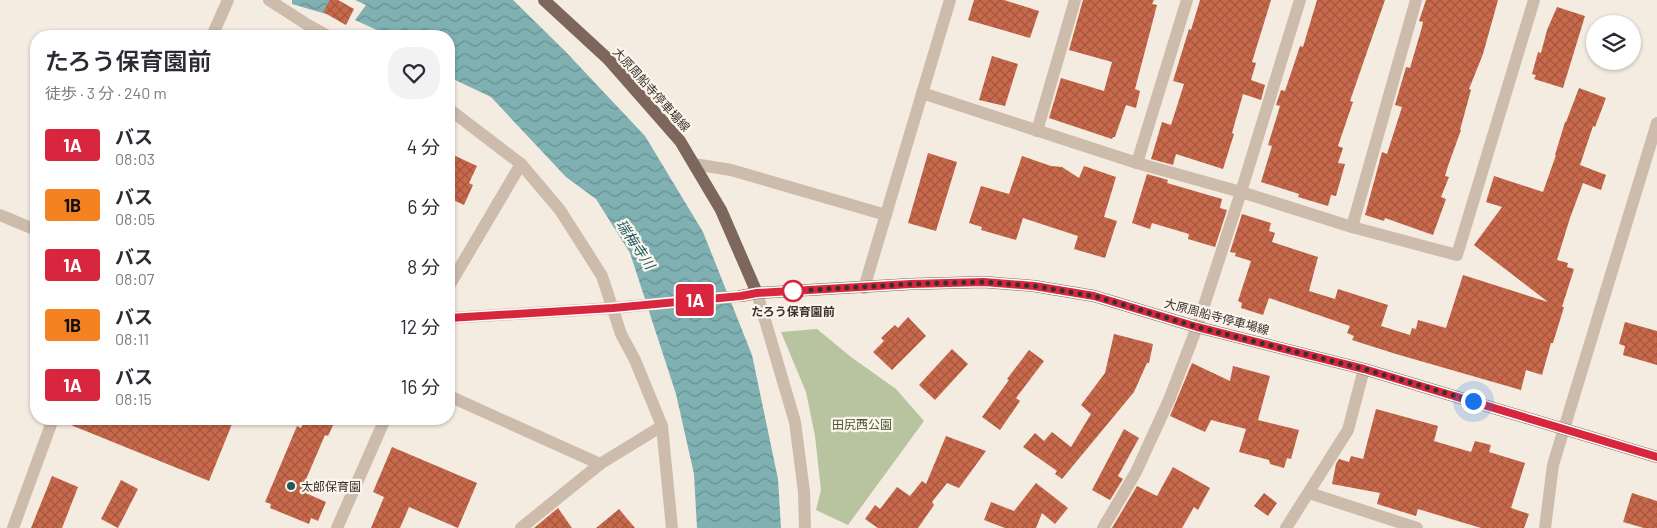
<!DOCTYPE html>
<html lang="ja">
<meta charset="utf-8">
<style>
:root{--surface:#fff;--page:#f2f2f3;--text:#2b2b33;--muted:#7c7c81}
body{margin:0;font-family:Barlow,"Noto Sans JP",sans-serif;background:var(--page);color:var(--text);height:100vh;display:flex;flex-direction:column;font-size:19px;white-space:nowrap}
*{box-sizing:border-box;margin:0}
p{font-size:16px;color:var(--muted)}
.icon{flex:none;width:28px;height:28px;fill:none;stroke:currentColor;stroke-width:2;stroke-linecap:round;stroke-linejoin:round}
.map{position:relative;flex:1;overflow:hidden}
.details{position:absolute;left:30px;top:30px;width:425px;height:395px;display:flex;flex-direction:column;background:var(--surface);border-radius:20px;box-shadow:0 1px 4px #0004}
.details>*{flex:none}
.badge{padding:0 10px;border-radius:4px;font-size:18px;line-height:32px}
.controls{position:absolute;left:1586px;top:15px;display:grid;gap:10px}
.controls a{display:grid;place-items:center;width:55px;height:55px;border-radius:50%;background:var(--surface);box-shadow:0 1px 4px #0004;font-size:25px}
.you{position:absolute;width:25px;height:25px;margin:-12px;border:4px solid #fff;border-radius:50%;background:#1a73e8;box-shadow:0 0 0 8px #1a73e833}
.map>.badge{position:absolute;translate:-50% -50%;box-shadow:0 0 0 2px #fff}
.round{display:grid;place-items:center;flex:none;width:52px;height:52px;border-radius:20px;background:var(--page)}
.summary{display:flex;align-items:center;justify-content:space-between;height:85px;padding:0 15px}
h1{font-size:24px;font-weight:600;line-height:38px}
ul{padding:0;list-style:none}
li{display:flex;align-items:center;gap:15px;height:60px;padding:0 15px}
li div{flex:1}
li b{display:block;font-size:19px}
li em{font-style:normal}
li .badge{min-width:55px;font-weight:700;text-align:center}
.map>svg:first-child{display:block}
.park{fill:#b8c4a0}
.water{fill:url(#water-waves)}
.building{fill:url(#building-cross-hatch)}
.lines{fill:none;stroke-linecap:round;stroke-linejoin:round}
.minor{stroke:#cdbbac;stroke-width:12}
.major{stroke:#7d675c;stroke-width:12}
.line-casing{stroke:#fff;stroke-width:11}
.line{stroke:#d7263d;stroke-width:8}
.walk{stroke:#3b302b;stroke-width:5;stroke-dasharray:0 9}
.stop-dot{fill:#fff;stroke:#d7263d;stroke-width:2.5}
.poi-dot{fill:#1f5a5e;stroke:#fbf5ee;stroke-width:2}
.labels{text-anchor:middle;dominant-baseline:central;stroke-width:4.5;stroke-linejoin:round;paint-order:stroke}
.street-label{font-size:12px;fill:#3b302b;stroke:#fbf5ee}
.stop-label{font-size:12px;font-weight:bold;fill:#3b302b;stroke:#fbf5ee}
.park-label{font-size:12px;fill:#4a5a2e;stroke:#fbf5ee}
.poi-label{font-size:12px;fill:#3b302b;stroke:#fbf5ee;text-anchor:start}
.water-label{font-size:14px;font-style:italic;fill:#1f5a5e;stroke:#fbf5ee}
</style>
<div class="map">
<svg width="1657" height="528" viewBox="0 0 1657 528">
<defs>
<pattern id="water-waves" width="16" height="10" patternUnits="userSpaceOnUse" patternTransform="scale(1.25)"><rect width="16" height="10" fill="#7fb0b2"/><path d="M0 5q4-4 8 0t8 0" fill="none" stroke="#699091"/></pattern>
<pattern id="building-cross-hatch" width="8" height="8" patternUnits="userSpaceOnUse" patternTransform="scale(1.25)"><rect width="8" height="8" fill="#c8694b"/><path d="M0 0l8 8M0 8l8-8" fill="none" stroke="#a4573f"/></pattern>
</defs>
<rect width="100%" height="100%" fill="#f4ebe1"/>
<!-- park -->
<polygon class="park" points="817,329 851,357 896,389 924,421 848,525 816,510 821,490 815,436 806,392 781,332"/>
<!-- water -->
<g class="water">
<polygon points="292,0 336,0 326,14 292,4"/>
<polygon points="355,0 513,0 565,51 645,136 703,232 752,355 778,479 781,528 697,528 694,474 676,394 630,253 596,199 566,177 491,97 449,77 449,36 390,36 355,20 366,5"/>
</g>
<!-- building -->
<g class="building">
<polygon points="330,0 338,0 354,9 346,25 323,12"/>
<polygon points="974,0 1004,0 1039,11 1030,38 968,20"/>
<polygon points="1083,0 1154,0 1152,4 1157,5 1135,89 1140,91 1136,108 1126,105 1115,137 1113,137 1112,139 1049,118 1061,78 1104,91 1112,62 1069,50"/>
<polygon points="1200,0 1271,0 1252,62 1256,63 1251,80 1265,85 1261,100 1243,94 1232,133 1234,134 1223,169 1176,154 1173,165 1151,159 1162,122 1171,125 1184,84 1173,81 1189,29 1191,30"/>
<polygon points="1317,0 1385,0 1350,101 1353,102 1338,146 1343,148 1338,163 1345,164 1336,196 1331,195 1328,206 1298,197 1299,194 1296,193 1261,182 1272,146 1268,145 1280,106 1276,105 1281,90 1285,91 1300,46 1303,47"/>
<polygon points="1426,0 1498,0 1483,54 1469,89 1471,90 1460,130 1461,130 1448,166 1445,176 1449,177 1441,197 1446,199 1433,235 1385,218 1384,221 1365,215 1382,152 1387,154 1402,107 1395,105 1406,67 1410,68 1422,27 1423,22 1419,21"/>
<polygon points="1557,7 1585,16 1563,88 1534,79 1536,75 1532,74 1538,52 1541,53 1547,30"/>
<polygon points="992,56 1018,64 1005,106 979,100"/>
<polygon points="1579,88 1606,98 1595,127 1593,126 1580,165 1606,175 1601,190 1583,183 1570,218 1557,260 1568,263 1567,267 1574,269 1562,307 1564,307 1553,343 1551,343 1542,375 1526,370 1521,390 1396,354 1352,340 1354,336 1347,333 1350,326 1269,298 1263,315 1241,308 1242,303 1238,301 1251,261 1235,256 1236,253 1230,252 1242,214 1271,223 1269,231 1275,233 1272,242 1318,257 1309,291 1335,299 1338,289 1388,305 1381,326 1410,335 1412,328 1416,329 1418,320 1446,328 1463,275 1548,302 1474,245 1502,207 1486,202 1494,176 1543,192 1556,155 1555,155 1565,122 1566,122"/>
<polygon points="449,153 477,166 469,183 473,185 464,205 449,198"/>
<polygon points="928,153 957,162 936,231 908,223"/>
<polygon points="1022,156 1051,166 1062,167 1079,178 1084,166 1116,177 1104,217 1117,221 1105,258 1074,249 1078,236 1023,218 1016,240 981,230 982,227 969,223 981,186 1009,194"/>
<polygon points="1147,174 1168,180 1167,183 1222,199 1220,208 1227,210 1215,247 1188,239 1189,234 1152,223 1150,229 1132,223"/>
<polygon points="908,317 926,336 892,370 873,352 884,341 881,338 895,325 898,328"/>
<polygon points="1625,322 1657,331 1657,365 1623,355 1625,346 1619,344"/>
<polygon points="1114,334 1153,344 1149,363 1147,363 1134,392 1062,479 1055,474 1057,471 1023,447 1035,433 1044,441 1052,432 1071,447 1091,414 1081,405 1105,373"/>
<polygon points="952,349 968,364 935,400 919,385"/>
<polygon points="1029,350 1044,361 1016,398 1020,401 1000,430 982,417 1009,380 1007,379"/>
<polygon points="1192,363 1230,381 1233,366 1270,376 1258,420 1299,430 1291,459 1287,458 1284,468 1270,464 1269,460 1239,452 1246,429 1211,420 1205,432 1170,416"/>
<polygon points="1376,409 1438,426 1434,441 1471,452 1475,441 1491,445 1489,452 1525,463 1511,508 1529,514 1524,528 1481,528 1418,509 1416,516 1377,504 1380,493 1332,484 1336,464 1339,459 1349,462 1351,456 1363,459"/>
<polygon points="61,419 234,419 209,481 61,421"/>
<polygon points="291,419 336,419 328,436 325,435 301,491 326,502 318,521 311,518 309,524 270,508 271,504 265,502 297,426 301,428 303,424"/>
<polygon points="1124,429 1139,438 1118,476 1123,479 1110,500 1092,490"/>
<polygon points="946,436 986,451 959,488 947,483 932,502 934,505 918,528 878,528 865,519 875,505 880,509 897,487 910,496 922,481 926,484"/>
<polygon points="392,447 477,483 458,528 409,507 400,528 371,528 384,497 373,492"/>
<polygon points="1173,467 1210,488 1198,510 1194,507 1182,528 1112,528 1137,486 1157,496"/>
<polygon points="52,476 78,487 62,528 31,528"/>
<polygon points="121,480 138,489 118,528 101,519"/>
<polygon points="1036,483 1068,508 1055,524 1042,513 1036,528 1005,528 984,520 991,502 1014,511"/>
<polygon points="1264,493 1277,503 1268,516 1254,506"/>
<polygon points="1632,493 1657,501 1657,528 1644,528 1623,522"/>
<polygon points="558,508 572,528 534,528"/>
<polygon points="619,509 635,528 596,528"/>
</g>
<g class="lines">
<!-- minor -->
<g class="minor">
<polyline points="269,0 308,25 328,36"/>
<polyline points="212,36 228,0"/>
<polyline points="922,93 1137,163 1241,192 1352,227 1457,255 1534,0"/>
<polyline points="449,109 521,164 560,210 602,276 621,334 635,360 662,426 672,528"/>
<polyline points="1037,131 1075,0"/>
<polyline points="1137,163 1187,0"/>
<polyline points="694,164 731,170 886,215"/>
<polyline points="0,215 36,230"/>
<polyline points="1352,227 1416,0"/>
<polyline points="449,286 521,164"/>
<polyline points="864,288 950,0"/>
<polyline points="757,293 795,422 804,492 805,528"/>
<polyline points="449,318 613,308 741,296"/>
<polyline points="449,396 600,464 662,426"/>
<polyline points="1309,493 1417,528"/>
<polyline points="13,528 53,419"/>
<polyline points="337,528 385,419"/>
<polyline points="521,528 600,464"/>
<polyline points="1103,528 1136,472 1169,400 1197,327 1241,192 1300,0"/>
<polyline points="1286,528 1348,430 1364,369"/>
<polyline points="1545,528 1553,465 1657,123"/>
</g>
<!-- major -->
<g class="major">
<polyline points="544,0 608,59 680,141 721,210 757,293"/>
<polyline points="741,296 757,293 911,284 984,282 1034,286 1094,296 1197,327 1364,369 1657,457"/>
</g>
</g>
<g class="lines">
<!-- line casing -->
<g class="line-casing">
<polyline id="line" points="449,318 613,308 741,296 757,293 911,284 984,282 1034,286 1094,296 1197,327 1364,369 1657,457"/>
</g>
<!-- line -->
<use href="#line" class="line"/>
<!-- walk -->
<polyline class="walk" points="793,291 911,284 984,282 1034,286 1094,296 1197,327 1364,369 1473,401"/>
</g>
<!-- markers -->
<circle class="stop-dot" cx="793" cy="291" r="10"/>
<circle class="poi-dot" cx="291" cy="486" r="5"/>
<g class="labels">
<!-- street labels -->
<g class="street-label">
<text transform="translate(652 89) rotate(48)">大原周船寺停車場線</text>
<text transform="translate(1217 316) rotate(15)">大原周船寺停車場線</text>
</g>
<!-- stop labels -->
<g class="stop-label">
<text x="793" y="311">たろう保育園前</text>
</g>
<!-- park labels -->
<g class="park-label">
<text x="862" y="424">田尻西公園</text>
</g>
<!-- poi labels -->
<g class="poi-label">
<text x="301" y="486">太郎保育園</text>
</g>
<!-- water labels -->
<g class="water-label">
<text transform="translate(636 244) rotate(56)">瑞梅寺川</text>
</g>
</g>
</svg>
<div class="controls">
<a><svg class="icon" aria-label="layers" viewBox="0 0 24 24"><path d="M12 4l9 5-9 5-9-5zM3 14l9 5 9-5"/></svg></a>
</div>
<div class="you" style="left:1473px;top:401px"></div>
<b class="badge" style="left:695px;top:300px;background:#d7263d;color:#fff">1A</b>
<section class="details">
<div class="summary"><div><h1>たろう保育園前</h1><p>徒歩 · 3 分 · 240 m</p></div><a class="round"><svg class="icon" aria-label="heart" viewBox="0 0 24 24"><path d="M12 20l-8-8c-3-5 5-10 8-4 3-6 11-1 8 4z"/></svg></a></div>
<ul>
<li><span class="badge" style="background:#d7263d;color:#fff">1A</span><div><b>バス</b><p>08:03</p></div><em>4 分</em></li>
<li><span class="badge" style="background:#f58220;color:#111">1B</span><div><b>バス</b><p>08:05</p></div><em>6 分</em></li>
<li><span class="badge" style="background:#d7263d;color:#fff">1A</span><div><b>バス</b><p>08:07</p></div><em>8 分</em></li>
<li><span class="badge" style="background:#f58220;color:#111">1B</span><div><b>バス</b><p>08:11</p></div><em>12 分</em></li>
<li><span class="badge" style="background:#d7263d;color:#fff">1A</span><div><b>バス</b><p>08:15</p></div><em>16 分</em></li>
</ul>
</section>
</div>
